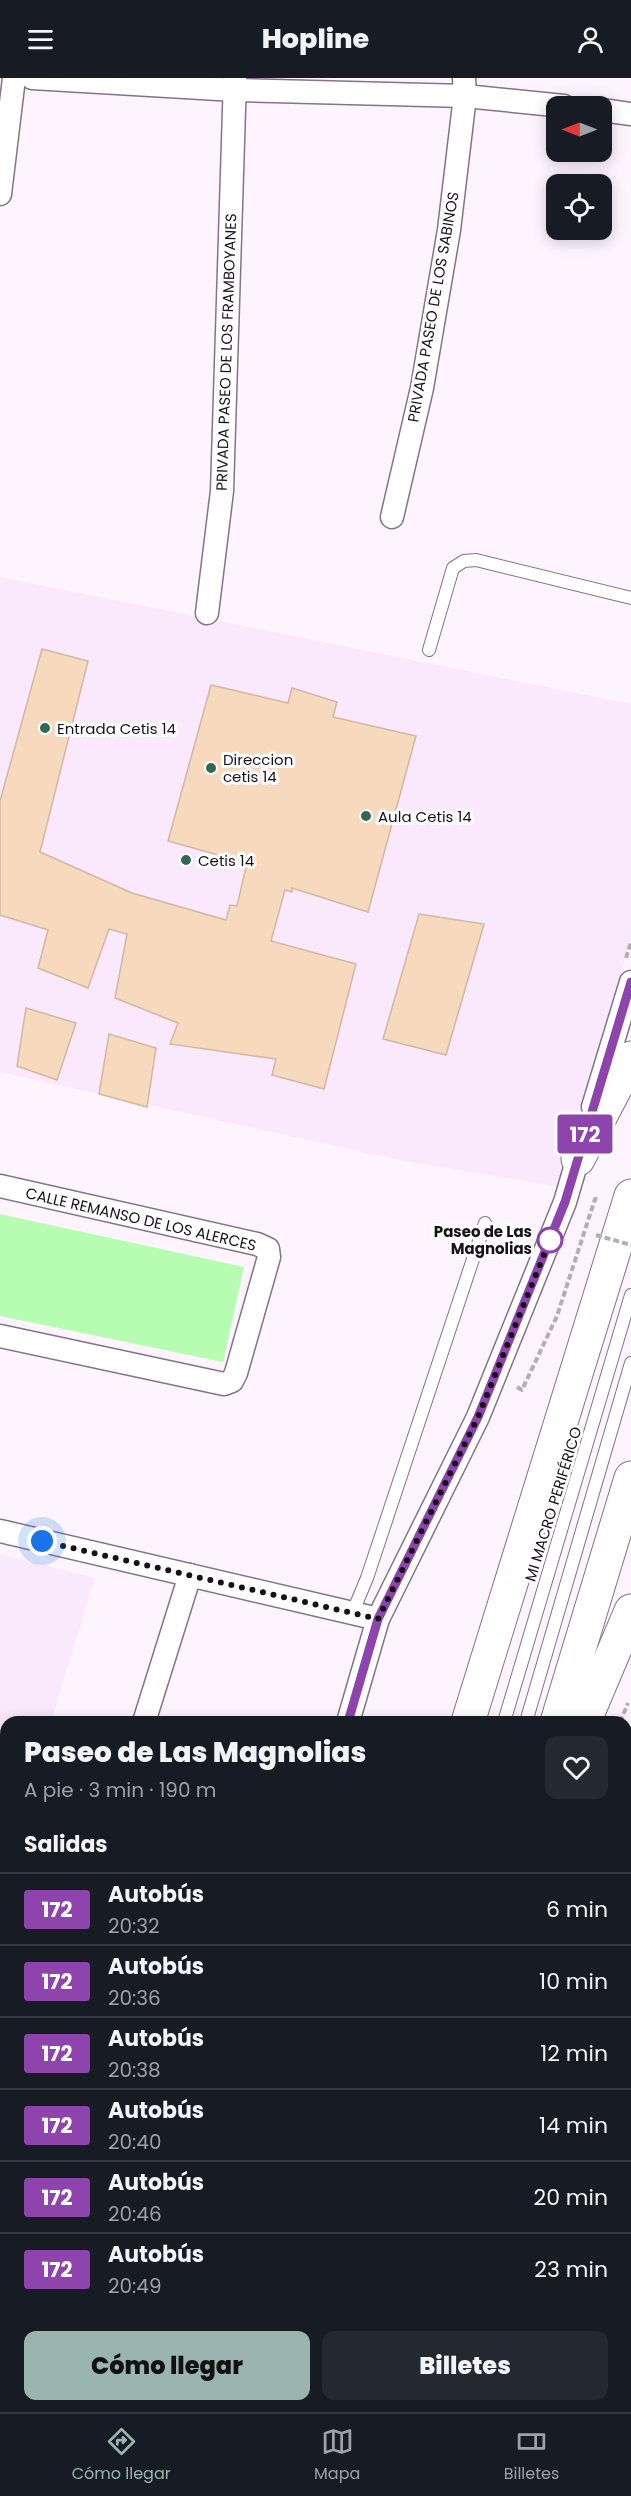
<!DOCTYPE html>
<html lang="es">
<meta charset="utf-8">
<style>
:root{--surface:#171b24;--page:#242831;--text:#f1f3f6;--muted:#9ea1a6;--line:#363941;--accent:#9ab5ad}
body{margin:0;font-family:Poppins,sans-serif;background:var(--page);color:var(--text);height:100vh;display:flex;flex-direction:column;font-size:22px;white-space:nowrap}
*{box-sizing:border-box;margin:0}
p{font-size:20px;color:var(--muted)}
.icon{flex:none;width:33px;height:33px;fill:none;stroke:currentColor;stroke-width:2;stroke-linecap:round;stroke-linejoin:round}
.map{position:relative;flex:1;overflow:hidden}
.panel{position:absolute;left:0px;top:1638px;width:632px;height:696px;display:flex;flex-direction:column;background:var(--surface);border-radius:18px 18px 0 0;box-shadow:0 3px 15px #0003}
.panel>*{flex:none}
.badge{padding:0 12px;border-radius:4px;font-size:21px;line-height:39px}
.needle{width:39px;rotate:270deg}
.fabs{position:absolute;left:546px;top:18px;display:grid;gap:12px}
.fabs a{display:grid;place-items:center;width:66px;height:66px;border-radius:12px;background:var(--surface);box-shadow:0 3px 15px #0003;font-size:30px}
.you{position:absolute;width:30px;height:30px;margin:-15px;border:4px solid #fff;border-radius:50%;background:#1a73e8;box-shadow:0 0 0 9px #1a73e833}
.map>.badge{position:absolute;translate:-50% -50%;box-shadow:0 0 0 3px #fff}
h2{padding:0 24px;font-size:22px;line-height:54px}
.round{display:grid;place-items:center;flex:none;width:63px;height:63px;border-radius:12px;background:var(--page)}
.summary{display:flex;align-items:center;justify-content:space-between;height:102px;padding:0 24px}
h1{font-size:28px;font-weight:800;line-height:45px}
.button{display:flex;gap:12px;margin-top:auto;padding:12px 24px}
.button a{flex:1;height:69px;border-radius:12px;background:var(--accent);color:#111;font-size:24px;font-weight:800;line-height:69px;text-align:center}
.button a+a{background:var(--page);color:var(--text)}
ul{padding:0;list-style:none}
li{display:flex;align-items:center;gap:18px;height:72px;padding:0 24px;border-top:2px solid var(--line)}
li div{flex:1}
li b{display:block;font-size:22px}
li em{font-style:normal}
li .badge{min-width:66px;font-weight:700;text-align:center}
header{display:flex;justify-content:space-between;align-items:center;height:78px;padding:0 24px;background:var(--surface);font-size:27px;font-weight:800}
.tabs{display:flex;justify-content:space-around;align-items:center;height:84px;border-top:2px solid var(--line);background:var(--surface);font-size:16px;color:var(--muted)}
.tabs a{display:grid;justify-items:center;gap:3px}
.tabs .current{color:var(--accent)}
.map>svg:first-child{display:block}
.built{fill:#fae9fd}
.green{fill:#b6fdb2}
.building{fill:#f7d9bd;stroke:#d1b8a1;stroke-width:1.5}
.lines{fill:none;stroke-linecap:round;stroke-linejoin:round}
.lane-casing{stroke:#86728a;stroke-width:14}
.street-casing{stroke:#86728a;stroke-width:25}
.highway-casing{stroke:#86728a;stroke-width:35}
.path{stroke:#b5acb6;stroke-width:4;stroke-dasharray:6 3;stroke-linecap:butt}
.lane{stroke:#fff;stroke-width:12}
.street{stroke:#fff;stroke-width:22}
.highway{stroke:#fff;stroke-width:33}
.path-bridge{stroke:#b5acb6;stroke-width:4;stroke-dasharray:6 3;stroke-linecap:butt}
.line-casing{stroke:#fff;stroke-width:14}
.line{stroke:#8e44ad;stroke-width:9}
.walk{stroke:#18111a;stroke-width:6;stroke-dasharray:0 10.8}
.poi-dot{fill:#306a54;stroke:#fff;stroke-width:2}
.stop-dot{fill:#fff;stroke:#8e44ad;stroke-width:3}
.labels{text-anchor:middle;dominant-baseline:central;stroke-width:6;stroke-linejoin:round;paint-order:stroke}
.street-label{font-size:15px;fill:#18111a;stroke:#fff}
.poi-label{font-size:15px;fill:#18111a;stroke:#fff;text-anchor:start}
.stop-label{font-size:15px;font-weight:bold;fill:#18111a;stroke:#fff;text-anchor:end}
</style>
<header><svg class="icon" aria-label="menu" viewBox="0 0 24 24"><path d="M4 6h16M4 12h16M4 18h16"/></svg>Hopline<svg class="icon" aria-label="person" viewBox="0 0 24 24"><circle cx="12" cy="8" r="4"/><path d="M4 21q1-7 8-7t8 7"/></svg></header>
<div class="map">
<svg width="631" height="2334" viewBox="0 0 631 2334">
<rect width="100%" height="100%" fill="#fdf4fe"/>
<!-- built -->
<g class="built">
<polygon points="0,499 631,626 631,859 560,1109 404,1083 0,994"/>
<polygon points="0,1476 95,1500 51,1644 6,1644 6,1794 0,1816"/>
</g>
<!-- green -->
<polygon class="green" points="0,1136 244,1189 223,1284 0,1238"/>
<!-- building -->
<g class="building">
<polygon points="42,571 88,583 40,774 132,815 226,842 230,827 237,828 247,785 168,763 211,607 288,625 292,610 337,624 333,639 416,658 368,834 292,810 292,814 285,812 271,863 356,886 324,1011 272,997 276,981 170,966 178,945 115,920 127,856 109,851 88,910 38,890 48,852 0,837 0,723"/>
<polygon points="419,836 484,846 446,977 383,961"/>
<polygon points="26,930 76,945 57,1002 17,988"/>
<polygon points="109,956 156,970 147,1029 99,1016"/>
</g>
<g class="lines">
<!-- lane casing -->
<g class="lane-casing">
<g id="lane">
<polyline points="429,572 453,490 464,483 476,482 631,520"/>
<polyline points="352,1536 367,1500 485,1145"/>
<polyline points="504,1644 631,1217"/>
<polyline points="526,1644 631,1285"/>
<polyline points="298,2334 299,2328"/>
<polyline points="321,2334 323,2328"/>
</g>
</g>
<!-- street casing -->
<g class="street-casing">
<g id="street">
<polyline points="32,0 235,12 465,18 564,28"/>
<polyline points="602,32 631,36"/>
<polyline points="0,116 14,0"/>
<polyline points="392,439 422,310 449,152 465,18 464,0"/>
<polyline points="207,535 222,413 235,0"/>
<polyline points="593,1029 631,904"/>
<polyline points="0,1108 257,1166 268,1171 269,1179 236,1295 232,1303 224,1306 0,1258"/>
<polyline points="0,1453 378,1541"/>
<polyline points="144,1644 190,1497"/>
<polyline points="348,1644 378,1541 478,1339 565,1124 582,1066"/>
<polyline points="626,1891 631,1871"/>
<polyline points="626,1954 631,1955"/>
<polyline points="0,2166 6,2166"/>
<polyline points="147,2334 149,2328"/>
</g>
</g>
<!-- highway casing -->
<g class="highway-casing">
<g id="highway">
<polyline points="578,1081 631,980"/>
<polyline points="468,1644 631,1118"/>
<polyline points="557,1644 631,1400"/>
<polyline points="584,1644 631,1533"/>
<polyline points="256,2334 258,2328"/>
<polyline points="351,2334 352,2328"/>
</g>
</g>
<!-- path -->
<g class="path">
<polyline points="626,880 631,864"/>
<polyline points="517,1309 522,1312 557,1238 595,1121 599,1122"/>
<polyline points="620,1644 628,1625"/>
<polyline points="394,2334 395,2328"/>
</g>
<!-- lane -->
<use href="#lane" class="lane"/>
<!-- street -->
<use href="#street" class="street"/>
<!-- highway -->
<use href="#highway" class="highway"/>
<!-- path-bridge -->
<polyline class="path-bridge" points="596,1157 631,1167"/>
</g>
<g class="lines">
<!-- line casing -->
<g class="line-casing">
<polyline id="line" points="348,1644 378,1541 478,1339 565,1124 631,904"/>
</g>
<!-- line -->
<use href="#line" class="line"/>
<!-- walk -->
<polyline class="walk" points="42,1463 378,1541 478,1339 550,1162"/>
</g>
<!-- markers -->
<g class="poi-dot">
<circle cx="45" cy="650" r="6"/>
<circle cx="211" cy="690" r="6"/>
<circle cx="366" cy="738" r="6"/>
<circle cx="186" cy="782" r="6"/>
</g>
<circle class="stop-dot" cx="550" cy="1162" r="12"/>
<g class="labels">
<!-- street labels -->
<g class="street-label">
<text transform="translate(433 229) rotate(-80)">PRIVADA PASEO DE LOS SABINOS</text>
<text transform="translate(226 274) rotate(-88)">PRIVADA PASEO DE LOS FRAMBOYANES</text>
<text transform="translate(141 1141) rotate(13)">CALLE REMANSO DE LOS ALERCES</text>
<text transform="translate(553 1426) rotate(-73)">MI MACRO PERIFÉRICO</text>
</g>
<!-- poi labels -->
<g class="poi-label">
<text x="57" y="650">Entrada Cetis 14</text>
<text x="223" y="681">Direccion<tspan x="223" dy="17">cetis 14</tspan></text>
<text x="378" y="738">Aula Cetis 14</text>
<text x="198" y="782">Cetis 14</text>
</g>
<!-- stop labels -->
<g class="stop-label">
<text x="532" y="1153">Paseo de Las<tspan x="532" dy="17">Magnolias</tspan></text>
</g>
</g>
</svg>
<div class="fabs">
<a><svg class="needle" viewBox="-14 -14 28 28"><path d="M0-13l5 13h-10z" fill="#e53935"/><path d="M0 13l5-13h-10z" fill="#9ea1a6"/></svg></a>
<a><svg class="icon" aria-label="locate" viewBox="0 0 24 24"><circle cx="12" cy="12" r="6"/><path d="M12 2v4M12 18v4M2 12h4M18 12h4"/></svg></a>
</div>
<div class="you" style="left:42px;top:1463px"></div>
<b class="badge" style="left:585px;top:1056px;background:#8e44ad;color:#fff">172</b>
<section class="panel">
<div class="summary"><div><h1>Paseo de Las Magnolias</h1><p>A pie · 3 min · 190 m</p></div><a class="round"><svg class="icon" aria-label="heart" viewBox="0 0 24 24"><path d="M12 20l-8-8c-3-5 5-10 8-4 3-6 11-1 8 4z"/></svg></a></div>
<h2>Salidas</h2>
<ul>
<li><span class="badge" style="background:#8e44ad;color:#fff">172</span><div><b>Autobús</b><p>20:32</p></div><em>6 min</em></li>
<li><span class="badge" style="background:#8e44ad;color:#fff">172</span><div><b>Autobús</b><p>20:36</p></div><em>10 min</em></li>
<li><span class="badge" style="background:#8e44ad;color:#fff">172</span><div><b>Autobús</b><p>20:38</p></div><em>12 min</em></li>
<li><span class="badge" style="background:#8e44ad;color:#fff">172</span><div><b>Autobús</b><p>20:40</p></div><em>14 min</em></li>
<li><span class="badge" style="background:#8e44ad;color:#fff">172</span><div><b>Autobús</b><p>20:46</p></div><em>20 min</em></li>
<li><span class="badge" style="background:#8e44ad;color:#fff">172</span><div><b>Autobús</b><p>20:49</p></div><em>23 min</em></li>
</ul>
<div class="button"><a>Cómo llegar</a><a>Billetes</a></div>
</section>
</div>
<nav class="tabs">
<a class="current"><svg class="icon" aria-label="directions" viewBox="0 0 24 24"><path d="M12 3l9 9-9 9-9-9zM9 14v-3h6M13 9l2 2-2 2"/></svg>Cómo llegar</a>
<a><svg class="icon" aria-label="map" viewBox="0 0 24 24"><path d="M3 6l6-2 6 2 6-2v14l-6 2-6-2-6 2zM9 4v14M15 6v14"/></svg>Mapa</a>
<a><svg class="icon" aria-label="tickets" viewBox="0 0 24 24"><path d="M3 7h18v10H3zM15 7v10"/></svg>Billetes</a>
</nav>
